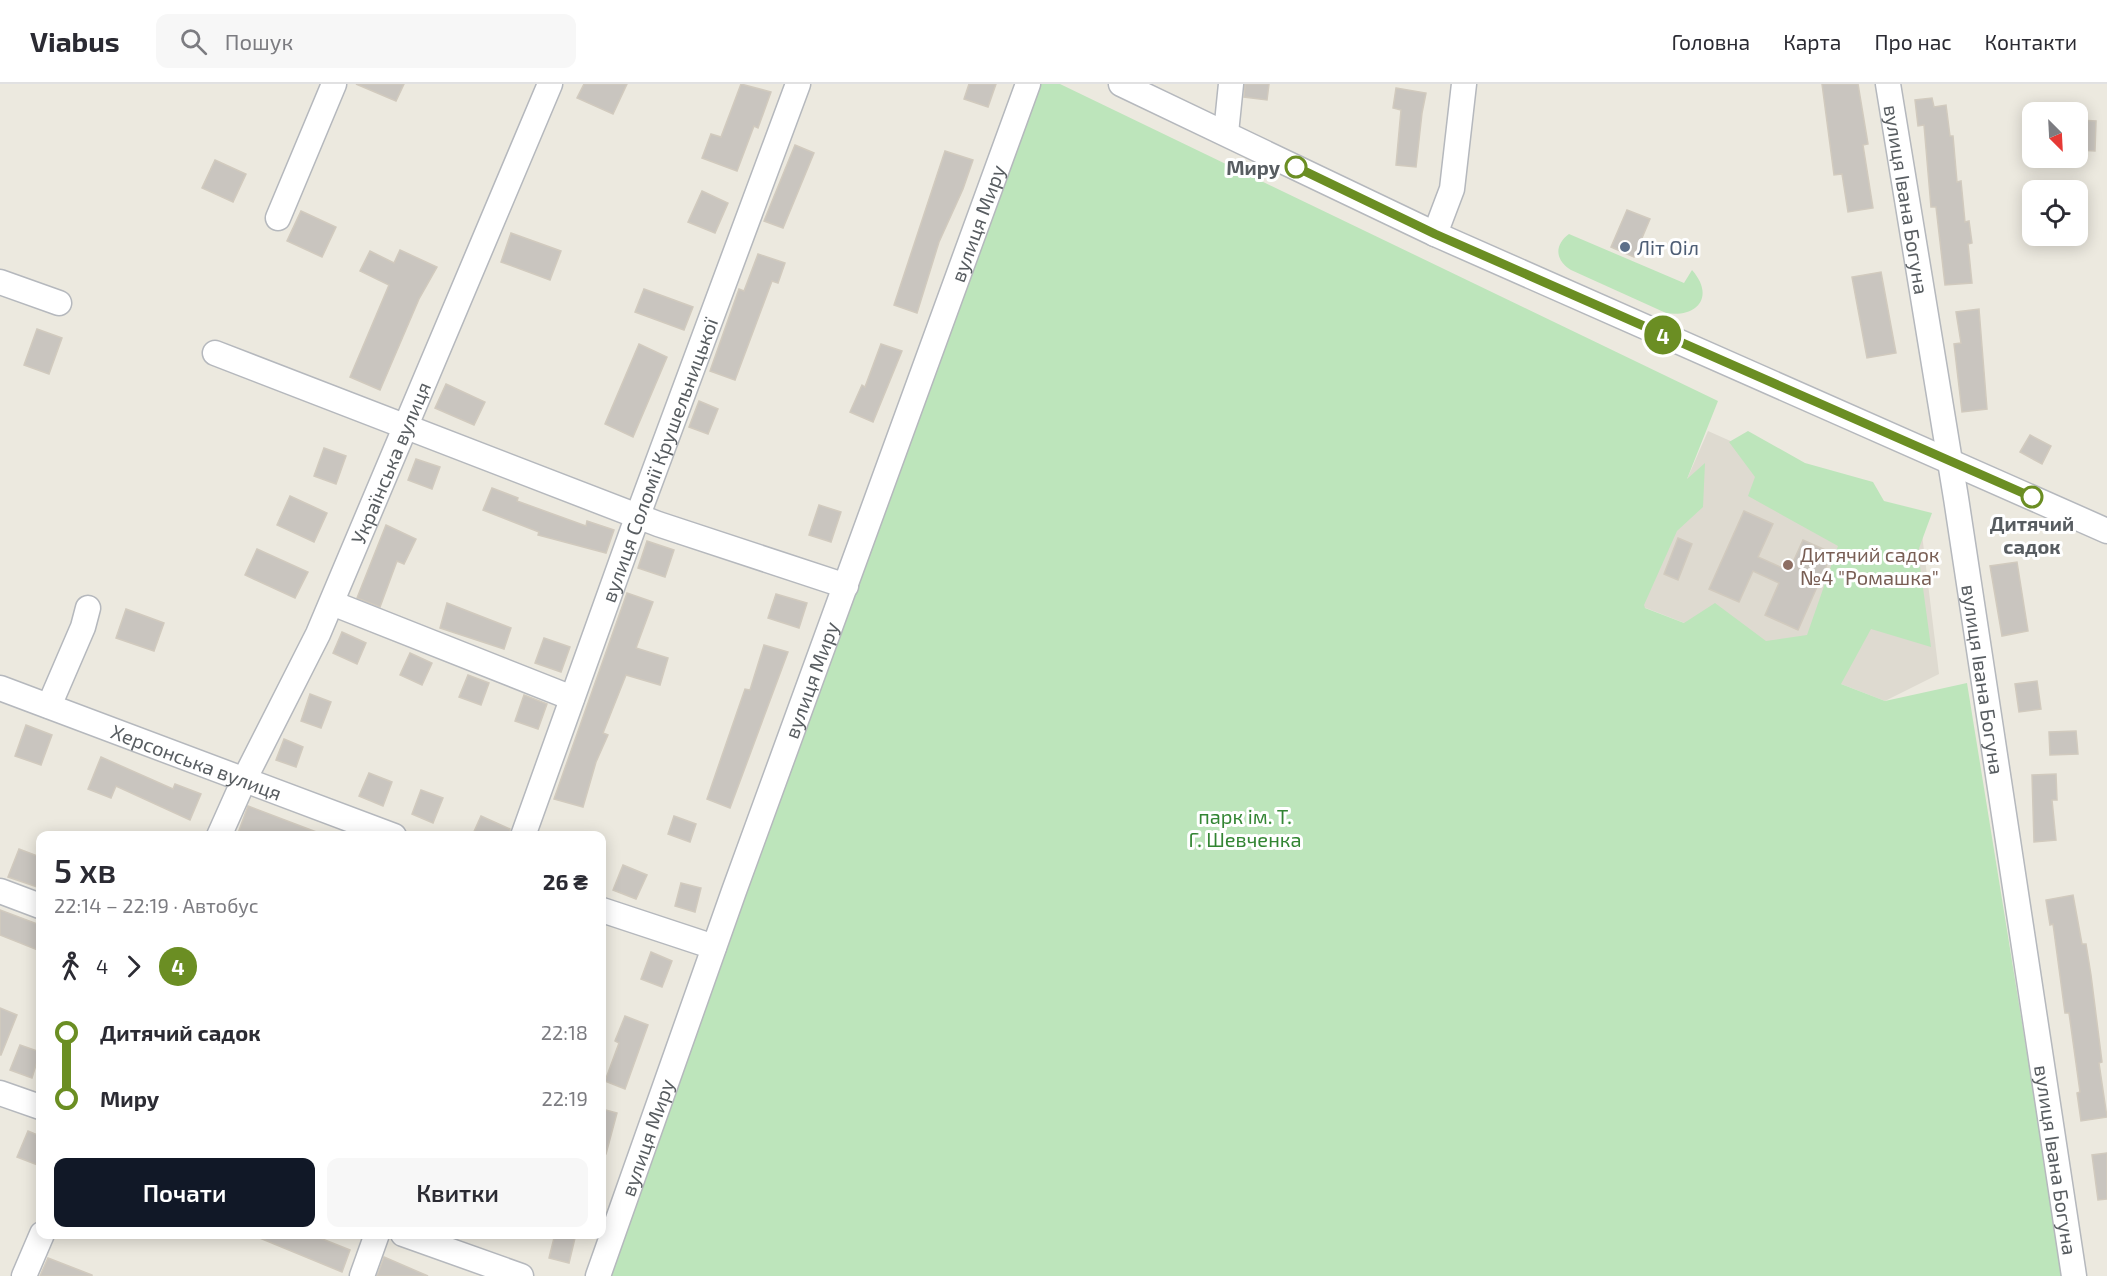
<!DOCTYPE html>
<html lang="uk">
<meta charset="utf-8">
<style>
:root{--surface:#fff;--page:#f7f7f7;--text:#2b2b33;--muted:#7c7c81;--line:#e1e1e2;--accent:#111827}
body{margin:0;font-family:"Exo 2",sans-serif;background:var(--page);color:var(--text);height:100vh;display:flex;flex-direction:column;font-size:22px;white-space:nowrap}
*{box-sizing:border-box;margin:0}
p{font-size:20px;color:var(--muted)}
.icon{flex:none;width:33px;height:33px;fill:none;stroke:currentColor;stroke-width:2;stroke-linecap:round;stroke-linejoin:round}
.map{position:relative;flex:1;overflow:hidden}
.panel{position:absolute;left:36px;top:747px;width:570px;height:408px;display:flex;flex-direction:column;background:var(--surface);border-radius:12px;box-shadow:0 3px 15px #0003}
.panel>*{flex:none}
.badge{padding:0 12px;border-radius:20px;font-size:21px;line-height:39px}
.needle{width:39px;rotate:156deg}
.controls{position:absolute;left:2022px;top:18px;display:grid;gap:12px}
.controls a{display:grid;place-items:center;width:66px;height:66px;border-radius:12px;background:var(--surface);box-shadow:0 3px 15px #0003;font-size:30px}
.map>.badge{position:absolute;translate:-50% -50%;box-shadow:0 0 0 3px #fff}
.legs{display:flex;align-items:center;gap:9px;height:66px;padding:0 18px;font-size:20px}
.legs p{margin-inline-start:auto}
.summary{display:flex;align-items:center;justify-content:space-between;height:102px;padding:0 18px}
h1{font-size:33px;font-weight:600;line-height:45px}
.primary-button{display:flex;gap:12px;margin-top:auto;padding:12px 18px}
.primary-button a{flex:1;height:69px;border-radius:12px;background:var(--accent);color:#fff;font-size:24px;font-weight:600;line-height:69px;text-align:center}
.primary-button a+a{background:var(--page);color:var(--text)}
ul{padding:0 18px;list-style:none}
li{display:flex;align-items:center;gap:21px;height:66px;font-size:22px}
li i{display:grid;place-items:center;width:9px;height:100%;margin:0 8px;background:currentColor}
li i::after{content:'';width:15px;height:15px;margin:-8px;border:4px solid;border-radius:50%;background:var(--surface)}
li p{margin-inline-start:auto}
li:first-child i{background:linear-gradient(#0000 50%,currentColor 0)}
li:last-child i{background:linear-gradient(currentColor 50%,#0000 0)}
header{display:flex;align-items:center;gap:36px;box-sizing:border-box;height:84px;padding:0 30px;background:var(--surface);border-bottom:2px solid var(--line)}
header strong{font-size:28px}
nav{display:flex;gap:33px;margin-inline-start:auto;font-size:21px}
.search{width:420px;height:54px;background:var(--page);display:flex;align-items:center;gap:15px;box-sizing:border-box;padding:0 21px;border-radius:12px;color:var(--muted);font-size:22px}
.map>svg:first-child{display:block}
.education{fill:#dedad0}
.green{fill:#bde5bb}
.building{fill:#c9c5bf;stroke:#d1cabe;stroke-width:1.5}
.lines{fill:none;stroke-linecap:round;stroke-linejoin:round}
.minor-casing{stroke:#b5b8bd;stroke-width:27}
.minor{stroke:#fff;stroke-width:24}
.line-1-casing{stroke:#fff;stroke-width:14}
.line-1{stroke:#6b8e23;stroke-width:9}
.stop-1-dot{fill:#fff;stroke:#6b8e23;stroke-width:3}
.service-dot{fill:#5c6f8a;stroke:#fff;stroke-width:2}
.education-dot{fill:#8d6e63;stroke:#fff;stroke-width:2}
.labels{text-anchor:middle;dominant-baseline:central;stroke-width:6;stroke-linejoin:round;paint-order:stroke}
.stop-label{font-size:20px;font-weight:bold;fill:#585d61;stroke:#fff;text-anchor:end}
.street-label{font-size:20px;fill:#585d61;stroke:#fff}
.service-label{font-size:20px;fill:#4e5e75;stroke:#fff;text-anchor:start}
.education-label{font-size:20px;fill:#785e54;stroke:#fff;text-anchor:start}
.park-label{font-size:20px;fill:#338533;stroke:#fff}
</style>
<header>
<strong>Viabus</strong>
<div class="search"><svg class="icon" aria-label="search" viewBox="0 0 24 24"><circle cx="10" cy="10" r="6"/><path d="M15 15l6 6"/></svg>Пошук</div>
<nav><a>Головна</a><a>Карта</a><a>Про нас</a><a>Контакти</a></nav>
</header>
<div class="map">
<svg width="2107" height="1192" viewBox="0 0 2107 1192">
<rect width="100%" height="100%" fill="#ece9df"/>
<!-- education -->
<polygon class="education" points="1708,347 1921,442 1939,590 1885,617 1633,519"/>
<!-- green -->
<g class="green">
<polygon points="1040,0 1060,0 1718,317 1687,395 1705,379 1703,423 1677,447 1644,521 1645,524 1684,539 1715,519 1766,557 1807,551 1838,462 1748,412 1755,393 1729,358 1748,347 1805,379 1873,398 1884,417 1932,429 1918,467 1931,563 1871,545 1841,600 1885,617 1967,599 2063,1192 606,1192"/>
<path d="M1569,150L1684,199L1692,186C1715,212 1698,234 1666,229L1571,186C1555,176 1554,161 1569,150Z"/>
</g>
<!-- building -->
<g class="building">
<polygon points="356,0 404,0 396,17"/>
<polygon points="584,0 627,0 613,30 577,14"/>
<polygon points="741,0 771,8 758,44 754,42 737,87 702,74 711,50 721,53"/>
<polygon points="969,0 996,0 988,23 964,15"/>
<polygon points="1245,0 1269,0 1267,16 1244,13"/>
<polygon points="1822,0 1858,0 1868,60 1863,61 1873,124 1848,128 1842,90 1834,91"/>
<polygon points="1396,4 1426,9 1422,29 1416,83 1396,81 1401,26 1393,24"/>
<polygon points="1932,14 1934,23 1946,21 1950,52 1953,52 1957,98 1961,97 1965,138 1969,137 1972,159 1968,160 1972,199 1945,201 1936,123 1931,123 1924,41 1918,42 1915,16"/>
<polygon points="2078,36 2096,37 2095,67 2078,66"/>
<polygon points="795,61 814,69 783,144 764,137"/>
<polygon points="945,67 973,76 963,105 939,158 917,229 894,221"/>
<polygon points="215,76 246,90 233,118 202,104"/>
<polygon points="702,107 728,119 715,149 688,138"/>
<polygon points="1627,126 1650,135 1634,173 1611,163"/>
<polygon points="301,127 336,143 322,173 287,157"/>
<polygon points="511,149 561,167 550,196 501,178"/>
<polygon points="400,166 437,183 419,215 380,306 350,293 389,201 360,187 370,167 394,179"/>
<polygon points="758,170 785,179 778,199 772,197 735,296 710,287 739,205 744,207"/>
<polygon points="1881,188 1896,269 1867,274 1852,193"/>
<polygon points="644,205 693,223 684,246 635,228"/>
<polygon points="1979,225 1987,325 1962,328 1954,260 1961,259 1956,228"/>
<polygon points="37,245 62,254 49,290 24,281"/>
<polygon points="639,260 667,273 633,353 605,340"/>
<polygon points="881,260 902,267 873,338 850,328 862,301 865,303"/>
<polygon points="446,300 485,318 474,341 435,324"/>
<polygon points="699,317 718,325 708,350 689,343"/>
<polygon points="2030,351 2051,362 2042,380 2020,368"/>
<polygon points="324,364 346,372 336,400 314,392"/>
<polygon points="416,375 440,383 432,405 408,396"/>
<polygon points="492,404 518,414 517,417 586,442 587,437 614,446 606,469 538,451 539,448 483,426"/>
<polygon points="290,412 327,429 314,458 277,441"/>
<polygon points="819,421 841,428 831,458 809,451"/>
<polygon points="1744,427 1773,440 1758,473 1789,487 1803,456 1832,469 1798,546 1765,531 1779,499 1753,487 1739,518 1709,505"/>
<polygon points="386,441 416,455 404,480 397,477 380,523 357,514"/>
<polygon points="1678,454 1692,460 1678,496 1664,490"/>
<polygon points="647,457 674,466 665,493 638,484"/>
<polygon points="257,465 308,488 295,514 245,491"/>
<polygon points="2017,478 2028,547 2002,552 1990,482"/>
<polygon points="627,509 653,518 636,564 668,574 660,601 626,591 603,649 608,651 596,678 583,723 554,715"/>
<polygon points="776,510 807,519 799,544 768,534"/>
<polygon points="447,519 511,544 504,565 440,544"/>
<polygon points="126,525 164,539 154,567 116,554"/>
<polygon points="342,548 366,559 357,580 333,569"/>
<polygon points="544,554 570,563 561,588 535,579"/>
<polygon points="764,561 788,568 730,724 707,715 745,605 750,606"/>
<polygon points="410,569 432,579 422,601 400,591"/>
<polygon points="468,591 489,599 481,621 459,613"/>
<polygon points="2037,597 2041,625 2019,628 2015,600"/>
<polygon points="310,610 331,618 321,644 301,637"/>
<polygon points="524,611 547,620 538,645 515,637"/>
<polygon points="26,641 52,651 41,681 15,672"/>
<polygon points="2076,647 2078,670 2050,671 2049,648"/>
<polygon points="284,655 303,663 296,683 276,676"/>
<polygon points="101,673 173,705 175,700 201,710 190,736 116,702 111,714 88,705"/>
<polygon points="369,689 392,698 383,722 359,712"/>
<polygon points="2056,690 2057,716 2052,716 2056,756 2034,758 2032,691"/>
<polygon points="421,706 443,714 433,739 412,730"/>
<polygon points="248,722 319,749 318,752 237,752"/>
<polygon points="481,732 510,745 509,752 472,752"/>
<polygon points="674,732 696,740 690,758 668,750"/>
<polygon points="19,765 40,773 40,804 8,793"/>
<polygon points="623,781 647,791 636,815 613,806"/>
<polygon points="681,799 701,804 695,828 675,822"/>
<polygon points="2073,811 2082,860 2086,860 2091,891 2102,978 2099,979 2107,1033 2081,1037 2077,1009 2080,1008 2069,929 2065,929 2053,840 2050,841 2046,816"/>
<polygon points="0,826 40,841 40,867 0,851"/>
<polygon points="651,868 672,877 662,903 641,895"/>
<polygon points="0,924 17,931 1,971 0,971"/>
<polygon points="625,932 648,941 625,1005 605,997 619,959 615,957"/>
<polygon points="20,961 40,968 32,994 10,986"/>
<polygon points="602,1025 617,1029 606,1070 602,1070"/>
<polygon points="28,1047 40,1052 40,1082 17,1073"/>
<polygon points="2107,1069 2107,1115 2098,1116 2092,1071"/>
<polygon points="250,1150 310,1150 350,1166 342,1188"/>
<polygon points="555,1150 575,1154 569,1179 549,1174"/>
<polygon points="384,1173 428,1192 377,1192"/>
<polygon points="48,1174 92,1191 92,1192 40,1192"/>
</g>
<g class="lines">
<!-- minor casing -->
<g class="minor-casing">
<g id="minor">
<polyline points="1121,0 1435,150 2107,447"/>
<path id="s1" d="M1888,0L1956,414L2074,1192"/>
<polyline points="1226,49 1231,0"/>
<polyline points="278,134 334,0"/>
<polyline points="1435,150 1452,105 1464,0"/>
<polyline points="0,198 59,219"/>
<polyline points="215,269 658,440 846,502"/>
<polyline points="332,519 572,614"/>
<path id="s2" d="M0,604L394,752"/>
<polyline points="49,622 83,543 88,524"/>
<path id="s3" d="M219,752L244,696L318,550L550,0"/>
<path id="s4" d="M523,752L638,431L798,0"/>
<polyline points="0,807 40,822"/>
<polyline points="602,826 714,863"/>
<polyline points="0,1009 40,1023"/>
<polyline points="403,1150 521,1192"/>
<polyline points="24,1192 42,1150"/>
<polyline points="362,1192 377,1150"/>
<path id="s5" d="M598,1192L734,807L1028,0"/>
</g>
</g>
<!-- minor -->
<use href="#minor" class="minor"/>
</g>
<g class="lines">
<!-- line-1 casing -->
<g class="line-1-casing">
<polyline id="line-1" points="1296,83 1435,150 2032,413"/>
</g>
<!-- line-1 -->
<use href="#line-1" class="line-1"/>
</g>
<!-- markers -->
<g class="stop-1-dot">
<circle cx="1296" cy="83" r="10"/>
<circle cx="2032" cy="413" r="10"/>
</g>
<circle class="service-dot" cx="1625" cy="163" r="6"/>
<circle class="education-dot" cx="1788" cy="481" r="6"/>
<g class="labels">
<!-- stop labels -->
<g class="stop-label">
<text x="1280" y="83">Миру</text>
<text x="2032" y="439" text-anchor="middle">Дитячий<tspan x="2032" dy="23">садок</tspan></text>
</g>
<!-- street labels -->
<g class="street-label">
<text stroke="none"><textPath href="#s1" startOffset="117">вулиця Івана Богуна</textPath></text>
<text stroke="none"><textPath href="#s5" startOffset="1119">вулиця Миру</textPath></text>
<text stroke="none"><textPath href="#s4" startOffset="400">вулиця Соломії Крушельницької</textPath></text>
<text stroke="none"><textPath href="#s3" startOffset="411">Українська вулиця</textPath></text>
<text stroke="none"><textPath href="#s5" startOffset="633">вулиця Миру</textPath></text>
<text stroke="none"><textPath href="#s1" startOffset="603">вулиця Івана Богуна</textPath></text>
<text stroke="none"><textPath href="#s2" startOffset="210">Херсонська вулиця</textPath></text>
<text stroke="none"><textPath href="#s5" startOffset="147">вулиця Миру</textPath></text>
<text stroke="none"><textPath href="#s1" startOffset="1089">вулиця Івана Богуна</textPath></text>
</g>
<!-- service labels -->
<g class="service-label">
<text x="1637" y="163">Літ Оіл</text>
</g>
<!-- education labels -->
<g class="education-label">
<text x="1800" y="470">Дитячий садок<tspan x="1800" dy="23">№4 "Ромашка"</tspan></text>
</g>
<!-- park labels -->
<g class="park-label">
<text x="1245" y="732">парк ім. Т.<tspan x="1245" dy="23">Г. Шевченка</tspan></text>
</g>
</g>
</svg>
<div class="controls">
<a><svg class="needle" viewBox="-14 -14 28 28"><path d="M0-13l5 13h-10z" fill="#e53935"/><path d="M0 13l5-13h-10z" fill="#7c7c81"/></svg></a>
<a><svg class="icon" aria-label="locate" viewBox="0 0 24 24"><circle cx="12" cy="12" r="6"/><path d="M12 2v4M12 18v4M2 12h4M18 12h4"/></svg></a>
</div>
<b class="badge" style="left:1663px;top:251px;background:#6b8e23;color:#fff">4</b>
<section class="panel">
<div class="summary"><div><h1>5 хв</h1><p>22:14 – 22:19 · Автобус</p></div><b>26 ₴</b></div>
<div class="legs"><svg class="icon" aria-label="walk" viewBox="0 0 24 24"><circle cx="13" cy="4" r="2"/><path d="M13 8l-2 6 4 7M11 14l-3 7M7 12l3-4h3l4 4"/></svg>4<svg class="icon" aria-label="forward" viewBox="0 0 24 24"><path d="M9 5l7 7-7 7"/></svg><b class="badge" style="background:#6b8e23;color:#fff">4</b></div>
<ul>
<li><i style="color:#6b8e23"></i><b>Дитячий садок</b><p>22:18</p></li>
<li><i style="color:#6b8e23"></i><b>Миру</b><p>22:19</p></li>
</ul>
<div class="primary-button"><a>Почати</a><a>Квитки</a></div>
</section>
</div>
